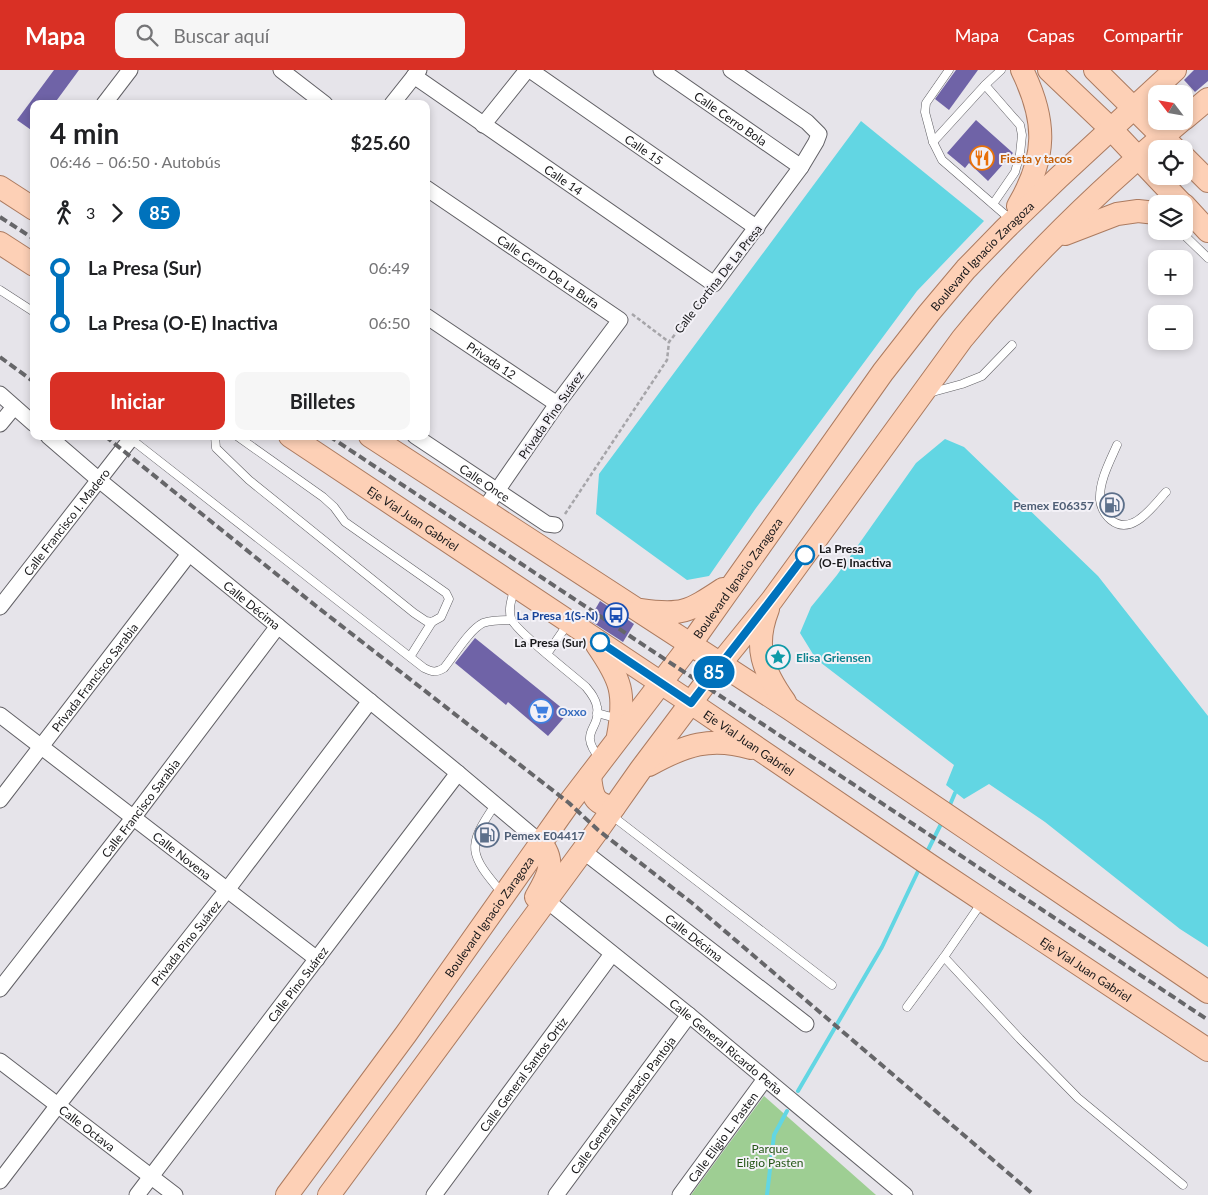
<!DOCTYPE html>
<html lang="es">
<meta charset="utf-8">
<style>
:root{--surface:#fff;--page:#f6f6f6;--text:#202124;--muted:#757577;--accent:#d93025}
body{margin:0;font-family:Lato,sans-serif;background:var(--page);color:var(--text);height:100vh;display:flex;flex-direction:column;font-size:19px;white-space:nowrap}
*{box-sizing:border-box;margin:0}
p{font-size:16px;color:var(--muted)}
.icon{flex:none;width:28px;height:28px;fill:none;stroke:currentColor;stroke-width:2;stroke-linecap:round;stroke-linejoin:round}
.map{position:relative;flex:1;overflow:hidden}
.panel{position:absolute;left:30px;top:30px;width:400px;height:340px;display:flex;flex-direction:column;background:var(--surface);border-radius:10px;box-shadow:0 2px 8px #0003}
.panel>*{flex:none}
.badge{padding:0 10px;border-radius:16px;font-size:18px;line-height:32px}
.needle{width:32px;rotate:301deg}
.tools{position:absolute;left:1148px;top:15px;display:grid;gap:10px}
.tools a{display:grid;place-items:center;width:45px;height:45px;border-radius:10px;background:var(--surface);box-shadow:0 2px 8px #0003;font-size:25px}
.map>.badge{position:absolute;translate:-50% -50%;box-shadow:0 0 0 2px #fff}
.legs{display:flex;align-items:center;gap:8px;height:55px;padding:0 20px;font-size:16px}
.legs p{margin-inline-start:auto}
.headline{display:flex;align-items:center;justify-content:space-between;height:85px;padding:0 20px}
h1{font-size:28px;font-weight:700;line-height:38px}
.primary-button{display:flex;gap:10px;margin-top:auto;padding:10px 20px}
.primary-button a{flex:1;height:58px;border-radius:10px;background:var(--accent);color:#fff;font-size:20px;font-weight:700;line-height:58px;text-align:center}
.primary-button a+a{background:var(--page);color:var(--text)}
ul{padding:0 20px;list-style:none}
li{display:flex;align-items:center;gap:18px;height:55px;font-size:19px}
li i{display:grid;place-items:center;width:8px;height:100%;margin:0 6px;background:currentColor}
li i::after{content:'';width:12px;height:12px;margin:-6px;border:4px solid;border-radius:50%;background:var(--surface)}
li p{margin-inline-start:auto}
li:first-child i{background:linear-gradient(#0000 50%,currentColor 0)}
li:last-child i{background:linear-gradient(currentColor 50%,#0000 0)}
header{display:flex;align-items:center;gap:30px;box-sizing:border-box;height:70px;padding:0 25px;background:var(--accent);color:#fff}
header strong{font-size:24px}
nav{display:flex;gap:28px;margin-inline-start:auto;font-size:18px}
.search{width:350px;height:45px;background:var(--page);display:flex;align-items:center;gap:12px;box-sizing:border-box;padding:0 18px;border-radius:10px;color:var(--muted);font-size:19px}
.map>svg:first-child{display:block}
.green{fill:#9ece93}
.water{fill:#62d6e3}
.lines{fill:none;stroke-linecap:round;stroke-linejoin:round}
.stream{stroke:#62d6e3;stroke-width:4}
.building{fill:#6f63a7}
.lane-casing{stroke:#626166;stroke-width:9}
.street-casing{stroke:#626166;stroke-width:17}
.primary-casing{stroke:#ac7b60;stroke-width:24}
.path{stroke:#a6a5a9;stroke-width:2.5;stroke-dasharray:4 2.5;stroke-linecap:butt}
.lane{stroke:#fff;stroke-width:8}
.street{stroke:#fff;stroke-width:15}
.primary{stroke:#fdd0b6;stroke-width:22}
.rail{stroke:#666669;stroke-width:4;stroke-dasharray:8 4;stroke-linecap:butt}
.line-1-casing{stroke:#fff;stroke-width:11}
.line-1{stroke:#0072bc;stroke-width:8}
.stop-1-dot{fill:#fff;stroke:#0072bc;stroke-width:2.5}
.labels{text-anchor:middle;dominant-baseline:central;stroke-width:4;stroke-linejoin:round;paint-order:stroke}
.street-label{font-size:12px;fill:#18181a;stroke:#f3f1f7}
.food-label{font-size:12px;font-weight:bold;fill:#c56008;stroke:#f3f1f7;text-anchor:start}
.service-label{font-size:12px;font-weight:bold;fill:#4e5e75;stroke:#f3f1f7;text-anchor:end}
.stop-label{font-size:12px;font-weight:bold;fill:#18181a;stroke:#f3f1f7;text-anchor:start}
.transit-label{font-size:12px;font-weight:bold;fill:#164399;stroke:#f3f1f7;text-anchor:end}
.culture-label{font-size:12px;font-weight:bold;fill:#0d838f;stroke:#f3f1f7;text-anchor:start}
.shop-label{font-size:12px;font-weight:bold;fill:#366cbe;stroke:#f3f1f7;text-anchor:start}
.park-label{font-size:12px;fill:#255717;stroke:#f3f1f7}
</style>
<header>
<strong>Mapa</strong>
<div class="search"><svg class="icon" aria-label="search" viewBox="0 0 24 24"><circle cx="10" cy="10" r="6"/><path d="M15 15l6 6"/></svg>Buscar aquí</div>
<nav><a>Mapa</a><a>Capas</a><a>Compartir</a></nav>
</header>
<div class="map">
<svg width="1208" height="1125" viewBox="0 0 1208 1125">
<rect width="100%" height="100%" fill="#e6e4ea"/>
<!-- green -->
<polygon class="green" points="764,1026 876,1125 691,1125"/>
<!-- water -->
<g class="water">
<polygon points="861,51 984,151 917,221 756,438 709,506 687,510 596,444 599,404"/>
<polygon points="945,369 964,377 1098,506 1208,646 1208,877 1180,859 1045,752 989,714 964,729 946,715 954,695 816,589 800,563 811,537 837,505 916,393"/>
</g>
<g class="lines">
<!-- stream -->
<g class="stream">
<polyline points="949,737 955,723"/>
<polyline points="926,784 943,750"/>
<polyline points="798,1021 882,877 920,797"/>
<polyline points="767,1125 774,1065 787,1041"/>
</g>
</g>
<!-- building -->
<g class="building">
<polygon points="54,0 79,0 54,34 34,34 34,62 17,50"/>
<polygon points="956,0 978,0 949,40 935,29"/>
<polygon points="1194,0 1208,0 1208,11 1195,22 1184,10"/>
<polygon points="976,50 1013,83 988,111 969,93 965,98 947,83"/>
<polygon points="600,531 634,554 623,572 589,550"/>
<polygon points="475,568 568,643 548,666 508,632 506,635 455,593"/>
</g>
<g class="lines">
<!-- lane casing -->
<g class="lane-casing">
<g id="lane">
<polyline points="949,0 926,33 925,42 933,72 942,90 1010,149"/>
<polyline points="933,72 985,15"/>
<polyline points="993,134 1015,102 1020,84 1022,65 1020,55 985,15 1001,0"/>
<polyline points="1180,161 1208,188"/>
<polyline points="0,220 34,242"/>
<polyline points="929,323 962,314 982,306 1012,275"/>
<polyline points="215,366 216,378 249,410 414,543 426,551 432,552 441,547 449,529 446,523 345,452 334,437 323,427 237,366"/>
<path d="M131,369L424,598C432,602 436,603 444,598C454,586 469,560 483,553C492,550 502,550 511,550"/>
<path d="M1117,375C1110,391 1099,411 1100,430C1101,437 1105,445 1111,450C1132,467 1153,436 1166,422"/>
<path d="M515,517C512,528 508,538 511,548C513,559 574,606 586,617C591,623 596,629 597,637C601,661 577,660 600,689"/>
<polyline points="547,584 567,555"/>
<polyline points="410,587 432,552"/>
<polyline points="597,643 619,649"/>
<path d="M495,735C466,777 469,784 502,823"/>
<polyline points="611,745 832,915"/>
<polyline points="944,887 1020,969 1078,1028 1183,1115"/>
<polyline points="907,937 944,887 982,832"/>
</g>
</g>
<!-- street casing -->
<g class="street-casing">
<g id="street">
<polyline points="281,0 325,34"/>
<path id="s1" d="M530,0L757,158"/>
<path id="s2" d="M661,0L801,97"/>
<path id="s3" d="M414,6L714,214L801,97L816,72L819,64L807,52L731,0"/>
<polyline points="104,34 130,0"/>
<polyline points="392,34 419,0"/>
<polyline points="483,55 527,0"/>
<path id="s4" d="M426,118L620,250L557,334L483,441"/>
<path id="s5" d="M426,246L557,334"/>
<polyline points="0,324 34,354"/>
<polyline points="0,354 14,337"/>
<path id="s6" d="M48,366L99,410L458,703L541,773"/>
<path id="s7" d="M415,366L547,454L555,455"/>
<path id="s8" d="M0,537L133,366"/>
<path id="s9" d="M0,645L317,889"/>
<path id="s10" d="M0,730L189,484"/>
<path id="s11" d="M583,781L806,954"/>
<path id="s12" d="M546,830L689,945L905,1125"/>
<path id="s13" d="M0,919L133,748L278,556"/>
<path id="s14" d="M0,991L175,1125"/>
<path id="s15" d="M0,1111L58,1035L227,820L370,631"/>
<path id="s16" d="M137,1125L458,703"/>
<path id="s17" d="M434,1125L612,884"/>
<path id="s18" d="M556,1125L689,945"/>
<path id="s19" d="M680,1125L765,1009"/>
</g>
</g>
<!-- primary casing -->
<g class="primary-casing">
<g id="primary">
<polyline points="1049,0 1110,58 1182,134"/>
<polyline points="1095,0 1175,79"/>
<polyline points="1184,49 1208,29"/>
<polyline points="1184,87 1208,111"/>
<polyline points="0,117 34,139"/>
<polyline points="1184,135 1208,161"/>
<path d="M1018,136C1047,87 1047,51 1022,0"/>
<polyline points="1065,164 1117,144 1138,141 1156,143"/>
<polyline points="0,173 34,195"/>
<path id="s20" d="M290,366L691,633L931,796L1208,980"/>
<polyline points="370,366 790,639 1208,922"/>
<path d="M768,539C753,577 763,601 785,632"/>
<path d="M640,540C682,546 688,542 723,519"/>
<path d="M597,575C621,610 626,623 618,666"/>
<path d="M649,695C685,675 711,666 751,678"/>
<path d="M590,706C592,725 593,734 614,737"/>
<path d="M536,827C547,808 557,793 541,773"/>
<path id="s21" d="M287,1125L406,964L569,733L690,575L883,302L929,243L966,199L1005,159L1058,108L1175,0"/>
<path d="M329,1125L598,760L641,699L720,594L772,530L962,269C1027,189 1102,117 1181,51"/>
</g>
</g>
<!-- path -->
<g class="path">
<polyline points="632,244 669,272"/>
<polyline points="565,444 667,290 669,272 705,226"/>
</g>
<!-- lane -->
<use href="#lane" class="lane"/>
<!-- street -->
<use href="#street" class="street"/>
<!-- primary -->
<use href="#primary" class="primary"/>
<!-- rail -->
<g class="rail">
<polyline points="0,147 34,169"/>
<polyline points="0,287 34,312"/>
<polyline points="105,366 316,536 569,733 598,760 692,833 1034,1125"/>
<path d="M329,366C622,561 915,755 1208,950"/>
</g>
</g>
<g class="lines">
<!-- line-1 casing -->
<g class="line-1-casing">
<path id="line-1" d="M600,572L691,633C729,583 768,535 805,485"/>
</g>
<!-- line-1 -->
<use href="#line-1" class="line-1"/>
</g>
<!-- icons -->
<defs>
<g id="restaurant-ring" transform="scale(1.25)"><circle r="9.5" fill="#f3f1f7" stroke="#e8710a" stroke-width="1.5"/><path d="M-5-6h1v4h1v-4h1v4h1v-4h1v5L-1.5 .5V6h-2V.5L-5-1ZM5-6V6H3V1.5H1.5Q1.5-4 5-6Z" fill="#e8710a"/></g>
<g id="fuel-ring" transform="scale(1.25)"><circle r="9.5" fill="#f3f1f7" stroke="#5c6f8a" stroke-width="1.5"/><path d="M-5.5-6h7V0h2V4h1.3V-2.5L3-4.5l.8-.8L6-3V5H2.5V1h-1V6h-7ZM-4.2-4.7v3.2H.2V-4.7Z" fill="#5c6f8a"/></g>
<g id="bus-ring" transform="scale(1.25)"><circle r="9.5" fill="#f3f1f7" stroke="#1a4fb4" stroke-width="1.5"/><path d="M-5-6H5V4H4V6H2V4H-2V6H-4V4H-5ZM-3.5-4V0h7V-4ZM-3.5 1.2v1.5H-2V1.2ZM2 1.2v1.5H3.5V1.2Z" fill="#1a4fb4"/></g>
<g id="sight-ring" transform="scale(1.25)"><circle r="9.5" fill="#f3f1f7" stroke="#0f9aa8" stroke-width="1.5"/><path d="M0-6L1.8-2.2L6-1.7L2.9 1.2L3.7 5.4L0 3.3L-3.7 5.4L-2.9 1.2L-6-1.7L-1.8-2.2Z" fill="#0f9aa8"/></g>
<g id="supermarket-ring" transform="scale(1.25)"><circle r="9.5" fill="#f3f1f7" stroke="#3f7fe0" stroke-width="1.5"/><path d="M-6-5.5h2.5l.6 2H6L4.5 2H-2.5L-4.4-4H-6ZM-1.5 3.2a1.3 1.3 0 1 0 .1 0ZM3 3.2a1.3 1.3 0 1 0 .1 0Z" fill="#3f7fe0"/></g>
</defs>
<g fill-rule="evenodd">
<use href="#restaurant-ring" x="982" y="88"/>
<use href="#fuel-ring" x="1112" y="435"/>
<use href="#bus-ring" x="616" y="545"/>
<use href="#sight-ring" x="778" y="587"/>
<use href="#supermarket-ring" x="541" y="641"/>
<use href="#fuel-ring" x="487" y="765"/>
</g>
<!-- markers -->
<g class="stop-1-dot">
<circle cx="805" cy="485" r="9"/>
<circle cx="600" cy="572" r="9"/>
</g>
<g class="labels">
<!-- street labels -->
<g class="street-label">
<text stroke="none"><textPath href="#s2" startOffset="85">Calle Cerro Bola</textPath></text>
<text stroke="none"><textPath href="#s1" startOffset="139">Calle 15</textPath></text>
<text stroke="none"><textPath href="#s3" startOffset="182">Calle 14</textPath></text>
<text stroke="none"><textPath href="#s21" startOffset="1169">Boulevard Ignacio Zaragoza</textPath></text>
<text stroke="none"><textPath href="#s4" startOffset="148">Calle Cerro De La Bufa</textPath></text>
<text transform="translate(718 209) rotate(-52)">Calle Cortina De La Presa</text>
<text stroke="none"><textPath href="#s5" startOffset="79">Privada 12</textPath></text>
<text transform="translate(551 345) rotate(-55)">Privada Pino Suárez</text>
<text stroke="none"><textPath href="#s7" startOffset="84">Calle Once</textPath></text>
<text stroke="none"><textPath href="#s20" startOffset="148">Eje Vial Juan Gabriel</textPath></text>
<text stroke="none"><textPath href="#s8" startOffset="108">Calle Francisco I. Madero</textPath></text>
<text stroke="none"><textPath href="#s21" startOffset="764">Boulevard Ignacio Zaragoza</textPath></text>
<text stroke="none"><textPath href="#s6" startOffset="265">Calle Décima</textPath></text>
<text stroke="none"><textPath href="#s10" startOffset="155">Privada Francisco Sarabia</textPath></text>
<text stroke="none"><textPath href="#s20" startOffset="552">Eje Vial Juan Gabriel</textPath></text>
<text stroke="none"><textPath href="#s13" startOffset="229">Calle Francisco Sarabia</textPath></text>
<text stroke="none"><textPath href="#s9" startOffset="230">Calle Novena</textPath></text>
<text stroke="none"><textPath href="#s21" startOffset="344">Boulevard Ignacio Zaragoza</textPath></text>
<text stroke="none"><textPath href="#s11" startOffset="141">Calle Décima</textPath></text>
<text stroke="none"><textPath href="#s15" startOffset="302">Privada Pino Suárez</textPath></text>
<text stroke="none"><textPath href="#s20" startOffset="958">Eje Vial Juan Gabriel</textPath></text>
<text stroke="none"><textPath href="#s16" startOffset="265">Calle Pino Suárez</textPath></text>
<text stroke="none"><textPath href="#s12" startOffset="232">Calle General Ricardo Peña</textPath></text>
<text stroke="none"><textPath href="#s17" startOffset="150">Calle General Santos Ortiz</textPath></text>
<text stroke="none"><textPath href="#s18" startOffset="112">Calle General Anastacio Pantoja</textPath></text>
<text stroke="none"><textPath href="#s14" startOffset="110">Calle Octava</textPath></text>
<text stroke="none"><textPath href="#s19" startOffset="72">Calle Eligio L. Pasten</textPath></text>
</g>
<!-- food labels -->
<g class="food-label">
<text x="1000" y="88">Fiesta y tacos</text>
</g>
<!-- service labels -->
<g class="service-label">
<text x="1094" y="435">Pemex E06357</text>
<text x="504" y="765" text-anchor="start">Pemex E04417</text>
</g>
<!-- stop labels -->
<g class="stop-label">
<text x="819" y="478">La Presa<tspan x="819" dy="14">(O-E) Inactiva</tspan></text>
<text x="586" y="572" text-anchor="end">La Presa (Sur)</text>
</g>
<!-- transit labels -->
<g class="transit-label">
<text x="598" y="545">La Presa 1(S-N)</text>
</g>
<!-- culture labels -->
<g class="culture-label">
<text x="796" y="587">Elisa Griensen</text>
</g>
<!-- shop labels -->
<g class="shop-label">
<text x="558" y="641">Oxxo</text>
</g>
<!-- park labels -->
<g class="park-label">
<text x="770" y="1078">Parque<tspan x="770" dy="14">Eligio Pasten</tspan></text>
</g>
</g>
</svg>
<div class="tools">
<a><svg class="needle" viewBox="-14 -14 28 28"><path d="M0-13l5 13h-10z" fill="#e53935"/><path d="M0 13l5-13h-10z" fill="#757577"/></svg></a>
<a><svg class="icon" aria-label="locate" viewBox="0 0 24 24"><circle cx="12" cy="12" r="6"/><path d="M12 2v4M12 18v4M2 12h4M18 12h4"/></svg></a>
<a><svg class="icon" aria-label="layers" viewBox="0 0 24 24"><path d="M12 4l9 5-9 5-9-5zM3 14l9 5 9-5"/></svg></a>
<a>+</a>
<a>−</a>
</div>
<b class="badge" style="left:714px;top:602px;background:#0072bc;color:#fff">85</b>
<section class="panel">
<div class="headline"><div><h1>4 min</h1><p>06:46 – 06:50 · Autobús</p></div><b>$25.60</b></div>
<div class="legs"><svg class="icon" aria-label="walk" viewBox="0 0 24 24"><circle cx="13" cy="4" r="2"/><path d="M13 8l-2 6 4 7M11 14l-3 7M7 12l3-4h3l4 4"/></svg>3<svg class="icon" aria-label="forward" viewBox="0 0 24 24"><path d="M9 5l7 7-7 7"/></svg><b class="badge" style="background:#0072bc;color:#fff">85</b></div>
<ul>
<li><i style="color:#0072bc"></i><b>La Presa (Sur)</b><p>06:49</p></li>
<li><i style="color:#0072bc"></i><b>La Presa (O-E) Inactiva</b><p>06:50</p></li>
</ul>
<div class="primary-button"><a>Iniciar</a><a>Billetes</a></div>
</section>
</div>
